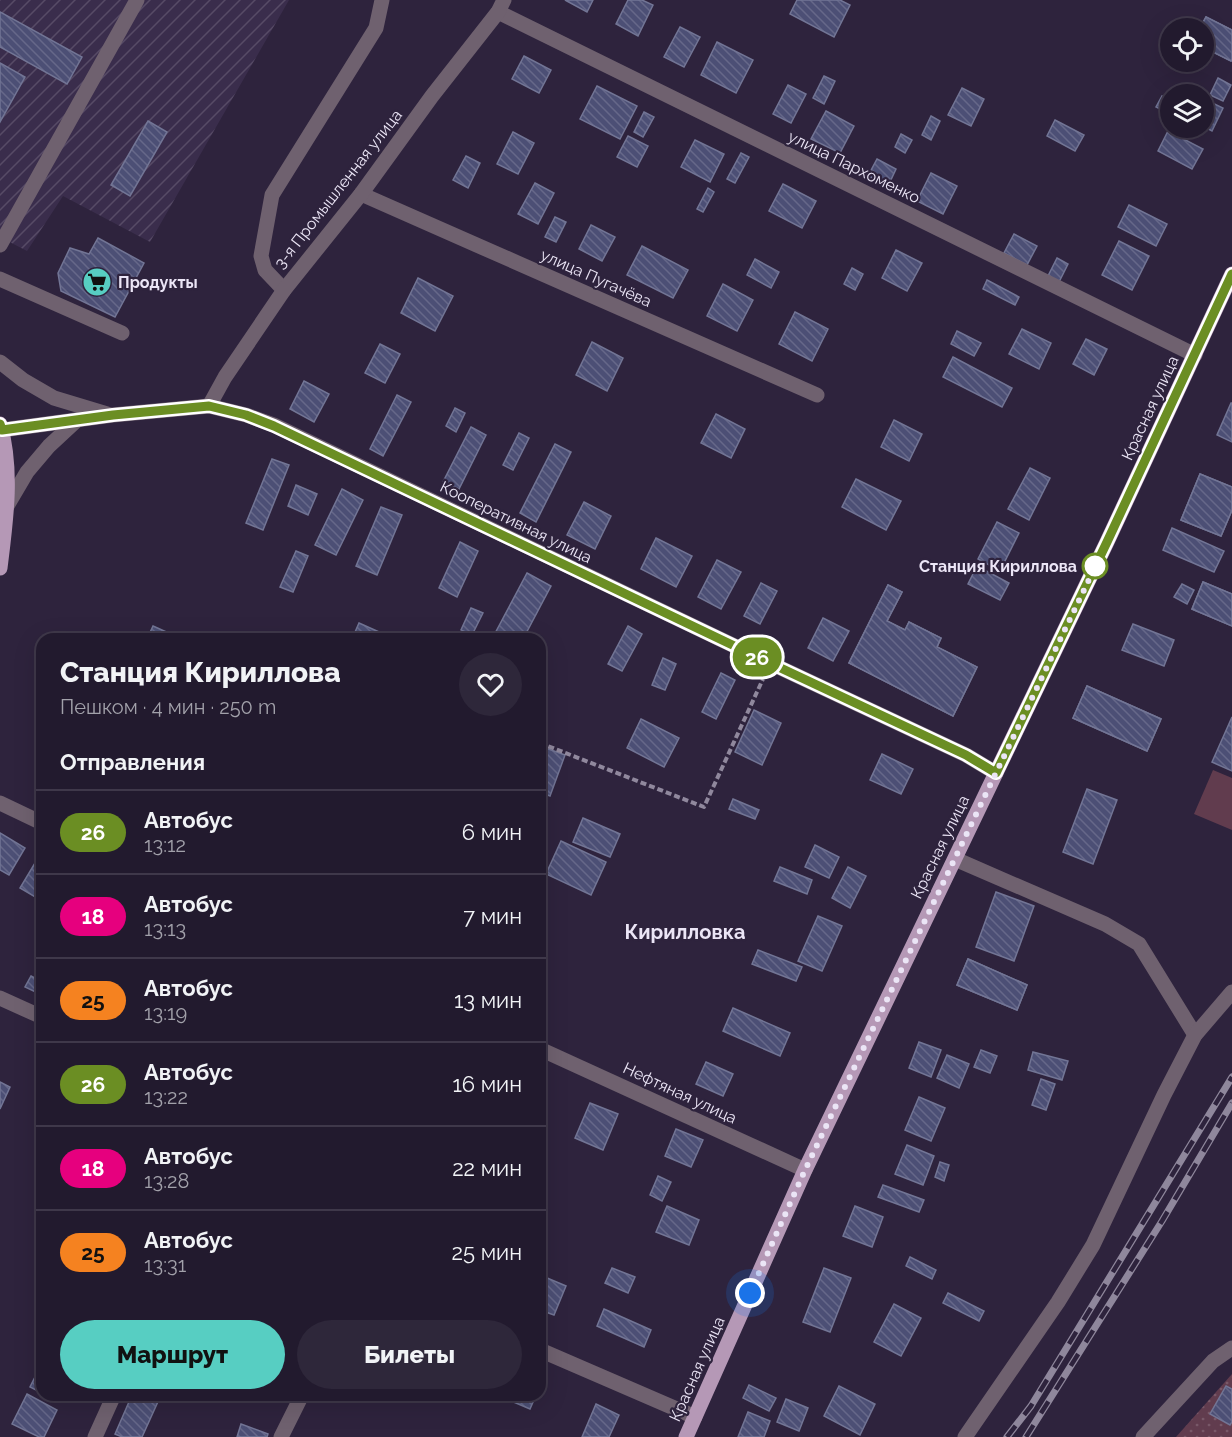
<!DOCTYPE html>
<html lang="ru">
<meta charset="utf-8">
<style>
:root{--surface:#221a2e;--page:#2e273a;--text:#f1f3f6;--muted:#a2a1aa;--line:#3f384a;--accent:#57cec2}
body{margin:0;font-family:Raleway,sans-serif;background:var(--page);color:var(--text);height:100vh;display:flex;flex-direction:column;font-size:22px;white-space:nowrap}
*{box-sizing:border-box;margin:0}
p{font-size:20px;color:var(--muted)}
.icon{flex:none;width:33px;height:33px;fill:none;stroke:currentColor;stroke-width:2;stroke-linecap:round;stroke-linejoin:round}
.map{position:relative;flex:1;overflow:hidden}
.sheet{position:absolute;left:36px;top:633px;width:510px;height:768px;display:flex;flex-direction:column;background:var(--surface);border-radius:18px;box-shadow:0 6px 24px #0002,0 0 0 2px var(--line)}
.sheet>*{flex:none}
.badge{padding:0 12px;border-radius:20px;font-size:21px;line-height:39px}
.fabs{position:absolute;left:1160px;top:18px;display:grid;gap:12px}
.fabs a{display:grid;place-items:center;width:54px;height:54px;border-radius:50%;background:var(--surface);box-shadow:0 6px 24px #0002,0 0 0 2px var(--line);font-size:30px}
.you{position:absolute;width:30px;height:30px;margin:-15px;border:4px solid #fff;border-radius:50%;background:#1a73e8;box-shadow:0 0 0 9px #1a73e833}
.map>.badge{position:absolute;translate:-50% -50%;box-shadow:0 0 0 3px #fff}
h2{padding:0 24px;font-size:22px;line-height:54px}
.round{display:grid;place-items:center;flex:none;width:63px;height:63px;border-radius:32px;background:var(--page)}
.head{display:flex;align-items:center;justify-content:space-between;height:102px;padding:0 24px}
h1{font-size:28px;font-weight:800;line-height:45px}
.cta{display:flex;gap:12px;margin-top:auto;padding:12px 24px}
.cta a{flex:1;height:69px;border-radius:36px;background:var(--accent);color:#111;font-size:24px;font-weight:800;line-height:69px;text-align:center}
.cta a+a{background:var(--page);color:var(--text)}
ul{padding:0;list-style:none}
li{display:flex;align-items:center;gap:18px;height:84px;padding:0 24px;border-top:2px solid var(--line)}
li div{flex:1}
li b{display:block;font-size:22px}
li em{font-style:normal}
li .badge{min-width:66px;font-weight:700;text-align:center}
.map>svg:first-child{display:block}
.industrial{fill:url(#industrial-furrows)}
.grass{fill:url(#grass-dots)}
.pitch{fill:#613c4e}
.building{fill:url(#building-back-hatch);stroke:#727595;stroke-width:1.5}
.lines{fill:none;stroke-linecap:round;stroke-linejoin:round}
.path{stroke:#90889d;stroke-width:4;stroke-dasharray:6 3;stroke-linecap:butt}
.minor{stroke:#6f616f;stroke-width:15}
.major{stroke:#b598b6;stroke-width:15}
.rail-casing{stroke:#8f879c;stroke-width:7}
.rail{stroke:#2e233d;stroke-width:4.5;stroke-dasharray:14;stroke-linecap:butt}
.line-casing{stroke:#fff;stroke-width:14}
.line{stroke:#6b8e23;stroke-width:9}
.walk{stroke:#ebe5f6;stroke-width:6;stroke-dasharray:0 10.8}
.stop-dot{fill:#fff;stroke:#6b8e23;stroke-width:3}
.labels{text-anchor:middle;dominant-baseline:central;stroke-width:4.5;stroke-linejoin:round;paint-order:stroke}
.street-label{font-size:16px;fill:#ebe5f6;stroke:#2e233d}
.poi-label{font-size:16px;font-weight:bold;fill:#ebe5f6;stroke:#2e233d;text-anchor:start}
.stop-label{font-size:16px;font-weight:bold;fill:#ebe5f6;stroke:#2e233d;text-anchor:end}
.quarter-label{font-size:20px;font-weight:bold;fill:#ebe5f6;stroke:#2e233d}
</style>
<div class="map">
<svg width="1232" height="1437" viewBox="0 0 1232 1437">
<defs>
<pattern id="industrial-furrows" width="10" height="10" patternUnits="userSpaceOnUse" patternTransform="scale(1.5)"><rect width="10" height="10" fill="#3a2d4c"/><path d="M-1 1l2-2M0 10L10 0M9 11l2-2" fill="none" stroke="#574b66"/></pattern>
<pattern id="grass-dots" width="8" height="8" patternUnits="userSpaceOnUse" patternTransform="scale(1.5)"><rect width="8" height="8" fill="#613c4e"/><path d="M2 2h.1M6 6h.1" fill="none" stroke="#785868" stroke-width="1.8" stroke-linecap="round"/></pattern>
<pattern id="building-back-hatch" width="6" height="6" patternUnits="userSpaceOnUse" patternTransform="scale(1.5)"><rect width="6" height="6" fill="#4c4f75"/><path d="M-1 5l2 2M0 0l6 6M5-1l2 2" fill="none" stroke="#666889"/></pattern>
</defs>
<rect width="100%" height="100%" fill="#2e233d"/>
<!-- industrial -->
<polygon class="industrial" points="0,0 289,0 150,242 63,196 27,251 0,237"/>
<!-- grass -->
<polygon class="grass" points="1232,1374 1232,1437 1176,1437"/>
<!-- pitch -->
<polygon class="pitch" points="1213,770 1232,778 1232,830 1194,814"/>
<!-- building -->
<g class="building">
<polygon points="565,0 593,0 587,12"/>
<polygon points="628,0 642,0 653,5 638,36 616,24"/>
<polygon points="797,0 840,0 850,5 834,37 790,14"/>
<polygon points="0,12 82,57 67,84 0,47"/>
<polygon points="1206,17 1232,30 1232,59 1231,61 1203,47 1203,28 1200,28"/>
<polygon points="1206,17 1232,30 1232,59 1231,61 1203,47 1203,28 1200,28"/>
<polygon points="680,27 700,37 684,67 664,57"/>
<polygon points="717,42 753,60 736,93 701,75"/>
<polygon points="524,56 551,70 539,93 512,79"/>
<polygon points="0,63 25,77 0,122"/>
<polygon points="824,76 835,81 824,104 813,98"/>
<polygon points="1218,78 1231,85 1223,101 1210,95"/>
<polygon points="788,85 806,94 791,123 773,114"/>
<polygon points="597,86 637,106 620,139 580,119"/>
<polygon points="962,88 984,99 971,126 948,115"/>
<polygon points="1162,96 1170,100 1170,114 1156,107"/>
<polygon points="1204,99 1223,108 1212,131 1203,126 1203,101"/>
<polygon points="826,111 854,126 840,153 811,139"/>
<polygon points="644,112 654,117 643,137 634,132"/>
<polygon points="931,116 940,121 931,140 922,135"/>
<polygon points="1055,120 1084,135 1075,151 1047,136"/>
<polygon points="148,121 167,132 130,196 111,185"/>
<polygon points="1168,131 1203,149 1192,169 1158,151"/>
<polygon points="513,132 534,143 518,174 497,164"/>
<polygon points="901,134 912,140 905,153 895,147"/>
<polygon points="628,136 648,146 637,167 617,157"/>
<polygon points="695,140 724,154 710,182 681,167"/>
<polygon points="741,153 749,157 735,183 727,179"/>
<polygon points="466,156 480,163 468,188 453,180"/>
<polygon points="877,159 896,169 888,186 868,176"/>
<polygon points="931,173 957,186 943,214 917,201"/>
<polygon points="535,183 554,193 538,224 518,214"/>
<polygon points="783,184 816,201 802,228 769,211"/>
<polygon points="708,188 714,192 703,212 697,209"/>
<polygon points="1129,205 1167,224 1156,246 1118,227"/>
<polygon points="555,217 566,222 556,242 545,237"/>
<polygon points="591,225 615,237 602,261 579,249"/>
<polygon points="1014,234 1037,246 1027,265 1004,253"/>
<polygon points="98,238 144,263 115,317 61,291 58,273 70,248 89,254"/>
<polygon points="1119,241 1149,256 1132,290 1102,275"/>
<polygon points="642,246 688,270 673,298 627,275"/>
<polygon points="896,250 922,263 907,291 882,278"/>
<polygon points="1057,258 1068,264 1059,282 1048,276"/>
<polygon points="755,259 779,272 771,288 747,275"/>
<polygon points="852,268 863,274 855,290 844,284"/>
<polygon points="418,278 453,296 435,331 401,313"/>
<polygon points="987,280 1019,297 1015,305 983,289"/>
<polygon points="723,284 753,300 737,331 707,316"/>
<polygon points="795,312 828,329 812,361 779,344"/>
<polygon points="1022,329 1051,343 1039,369 1009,354"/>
<polygon points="957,331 981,343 974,356 951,344"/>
<polygon points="1086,339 1107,349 1094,375 1073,364"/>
<polygon points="592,342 623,358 607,391 576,375"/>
<polygon points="380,344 400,354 385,383 365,373"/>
<polygon points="953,357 1012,388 1002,407 943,377"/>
<polygon points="304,381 329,394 314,422 290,409"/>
<polygon points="397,395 411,402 383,456 370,449"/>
<polygon points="1231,403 1232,403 1232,442 1217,435"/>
<polygon points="455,408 465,413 456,432 446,426"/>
<polygon points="716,414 745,429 731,458 701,443"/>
<polygon points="894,420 922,434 909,461 881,447"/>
<polygon points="471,427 486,435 459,489 443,482"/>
<polygon points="519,433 529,438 513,470 503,465"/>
<polygon points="555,444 571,452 536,522 520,513"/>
<polygon points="272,459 289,465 263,530 246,523"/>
<polygon points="1030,468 1050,478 1029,520 1008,509"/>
<polygon points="1200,474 1232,487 1232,510 1221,536 1181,520"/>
<polygon points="1200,474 1232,487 1232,510 1221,536 1181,520"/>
<polygon points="856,479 901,501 886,530 842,507"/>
<polygon points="296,485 317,494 308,515 288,506"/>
<polygon points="342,489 363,500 336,555 315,545"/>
<polygon points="584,502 611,516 595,549 567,535"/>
<polygon points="381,507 402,515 377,575 356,566"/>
<polygon points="997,522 1019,533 1000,571 978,559"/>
<polygon points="1172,528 1224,551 1214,572 1163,550"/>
<polygon points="656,538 692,556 676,587 641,569"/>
<polygon points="460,542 478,551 457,597 439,588"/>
<polygon points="296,551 308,556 293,592 280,587"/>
<polygon points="717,560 741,572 721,609 698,597"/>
<polygon points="977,566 1009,583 1000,600 968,584"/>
<polygon points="527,573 551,586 523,639 492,639"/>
<polygon points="1203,582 1232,594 1232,626 1192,609"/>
<polygon points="1203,582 1232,594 1232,626 1192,609"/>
<polygon points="761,583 777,591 760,624 744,616"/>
<polygon points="1182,584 1194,590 1187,604 1174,597"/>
<polygon points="888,585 902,592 887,621 905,630 909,622 941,638 937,647 977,667 953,716 849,663"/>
<polygon points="888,585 902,592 887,621 905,630 909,622 941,638 937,647 977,667 953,716 849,663"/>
<polygon points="471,608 483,613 472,635 461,630"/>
<polygon points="823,618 849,631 833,661 808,648"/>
<polygon points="359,623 388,636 387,639 352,639"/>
<polygon points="1133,624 1174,640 1164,666 1122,650"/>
<polygon points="153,626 182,639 147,639"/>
<polygon points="628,626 642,634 622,671 608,664"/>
<polygon points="663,658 676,664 665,690 652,685"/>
<polygon points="721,673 735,680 716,719 702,712"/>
<polygon points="1087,686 1161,719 1147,751 1073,718"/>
<polygon points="1087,686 1161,719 1147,751 1073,718"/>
<polygon points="754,710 781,723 762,765 735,752"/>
<polygon points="1232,717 1232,771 1212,762"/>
<polygon points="641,719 679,738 664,767 627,748"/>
<polygon points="540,746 565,755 550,796 540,792"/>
<polygon points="882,754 913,769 901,794 870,780"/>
<polygon points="1087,789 1117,800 1093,864 1063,852"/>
<polygon points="733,799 759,810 755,819 729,809"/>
<polygon points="583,818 620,834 610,857 573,842"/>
<polygon points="0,833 25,848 9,875 0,870"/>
<polygon points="561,841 606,862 591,895 546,874"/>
<polygon points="815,845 839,857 829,878 805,867"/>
<polygon points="38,858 42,860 42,901 20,888"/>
<polygon points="780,867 812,880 807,894 774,881"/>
<polygon points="848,867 866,876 850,908 832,898"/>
<polygon points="996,892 1034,906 1014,961 976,947"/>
<polygon points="818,916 842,926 822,971 798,961"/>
<polygon points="758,950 802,967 796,981 752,964"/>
<polygon points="968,959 1027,985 1017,1010 957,985"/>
<polygon points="968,959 1027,985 1017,1010 957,985"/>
<polygon points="31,976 42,982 42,995 25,987"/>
<polygon points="733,1008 790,1033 780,1056 723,1031"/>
<polygon points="919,1042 941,1050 931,1077 909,1068"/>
<polygon points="981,1050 997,1056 990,1073 974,1067"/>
<polygon points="1033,1052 1068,1061 1062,1080 1028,1070"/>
<polygon points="947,1055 969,1064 959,1088 937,1078"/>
<polygon points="706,1062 733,1074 723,1096 696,1084"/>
<polygon points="1041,1079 1055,1084 1046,1110 1032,1105"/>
<polygon points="0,1082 10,1087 0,1109"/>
<polygon points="919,1097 945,1108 931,1141 905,1130"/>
<polygon points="590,1103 618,1114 603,1150 575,1138"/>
<polygon points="676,1129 703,1140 691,1167 665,1156"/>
<polygon points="907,1145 934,1156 923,1185 895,1174"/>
<polygon points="940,1162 949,1165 944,1181 935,1177"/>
<polygon points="658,1176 671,1182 662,1201 650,1195"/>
<polygon points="883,1185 924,1200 919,1212 878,1197"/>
<polygon points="667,1206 699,1220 689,1245 656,1232"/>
<polygon points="855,1206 883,1217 872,1247 843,1236"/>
<polygon points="910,1257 936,1270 932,1279 906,1266"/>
<polygon points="612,1268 635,1277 628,1293 605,1283"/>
<polygon points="824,1268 851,1278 830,1332 803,1322"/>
<polygon points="540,1275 566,1286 554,1315 540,1310"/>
<polygon points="948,1293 984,1311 979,1321 943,1303"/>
<polygon points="894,1304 921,1318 901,1356 874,1342"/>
<polygon points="604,1309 651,1330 644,1347 597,1326"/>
<polygon points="37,1373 42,1376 42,1393 30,1387"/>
<polygon points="749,1385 776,1398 769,1411 743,1398"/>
<polygon points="839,1386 875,1404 860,1435 824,1416"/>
<polygon points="1226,1386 1232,1389 1232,1422 1230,1425 1210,1414"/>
<polygon points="27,1394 57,1410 44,1437 39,1437 12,1424"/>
<polygon points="132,1395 161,1395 142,1437 122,1437 115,1434"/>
<polygon points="497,1395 536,1395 530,1409"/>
<polygon points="786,1399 808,1408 799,1431 777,1422"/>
<polygon points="596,1404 619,1415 609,1437 582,1437"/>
<polygon points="748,1412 770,1421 764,1437 738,1437"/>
<polygon points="241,1424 268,1434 267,1437 237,1437"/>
</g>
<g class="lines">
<!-- path -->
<polyline class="path" points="540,743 704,807 763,679"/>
<!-- minor -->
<g class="minor">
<polyline points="498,12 1195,355"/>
<polyline points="361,194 817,395"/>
<polyline points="0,245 137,0"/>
<polyline points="0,279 122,333"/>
<polyline points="284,290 265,270 261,256 272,195 376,28 382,0"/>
<polyline points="0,362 23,380 54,398 107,414"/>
<polyline points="209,406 225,377 284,290 361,194 432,96 498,12 504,0"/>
<polyline points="2,430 113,415 209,406 246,415 274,425 770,663 966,755 996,773"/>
<polyline points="7,506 27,472 49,446 77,420"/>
<polyline points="0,803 42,823"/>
<polyline points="955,859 1105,924 1139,944 1195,1035"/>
<polyline points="0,998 42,1017"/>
<polyline points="540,1049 805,1170"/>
<polyline points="540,1350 695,1417"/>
<polyline points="95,1437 114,1395"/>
<polyline points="281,1437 302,1395"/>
<polyline points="965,1437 1058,1302 1093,1245 1164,1095 1195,1035 1232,992"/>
<polyline points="1143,1437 1213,1361 1232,1348"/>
</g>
<!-- major -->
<g class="major">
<path d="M0,424C13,471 6,520 0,568"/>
<polyline points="686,1437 805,1170 1107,542 1232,274"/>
</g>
<!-- rail casing -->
<g class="rail-casing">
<g id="rail">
<polyline points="1007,1437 1031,1406 1232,1077"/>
<polyline points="1026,1437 1162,1221 1232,1103"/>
</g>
</g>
<!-- rail -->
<use href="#rail" class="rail"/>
</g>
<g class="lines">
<!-- line casing -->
<g class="line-casing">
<polyline id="line" points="0,424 2,430 113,415 209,406 246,415 274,426 770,663 966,755 996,773 1107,542 1232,274"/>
</g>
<!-- line -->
<use href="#line" class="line"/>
<!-- walk -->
<polyline class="walk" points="750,1293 805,1170 1097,563 1095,566"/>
</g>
<!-- icons -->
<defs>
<g id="supermarket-disc" transform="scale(1.5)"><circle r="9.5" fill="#57cec2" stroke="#2e233d"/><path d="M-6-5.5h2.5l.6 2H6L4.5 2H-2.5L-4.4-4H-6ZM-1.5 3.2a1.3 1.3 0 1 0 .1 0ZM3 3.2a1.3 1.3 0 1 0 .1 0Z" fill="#111"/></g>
</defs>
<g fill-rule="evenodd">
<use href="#supermarket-disc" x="97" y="282"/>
</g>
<!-- markers -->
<circle class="stop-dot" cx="1095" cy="566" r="12"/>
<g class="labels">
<!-- street labels -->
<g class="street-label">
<text transform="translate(854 167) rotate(26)">улица Пархоменко</text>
<text transform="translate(338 189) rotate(-52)">3-я Промышленная улица</text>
<text transform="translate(596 278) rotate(24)">улица Пугачёва</text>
<text transform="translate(1150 408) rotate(-65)">Красная улица</text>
<text transform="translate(516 522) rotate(26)">Кооперативная улица</text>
<text transform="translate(940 847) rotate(-64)">Красная улица</text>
<text transform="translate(680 1093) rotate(25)">Нефтяная улица</text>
<text transform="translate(697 1369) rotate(-66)">Красная улица</text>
</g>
<!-- poi labels -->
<g class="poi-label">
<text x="118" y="282">Продукты</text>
</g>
<!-- stop labels -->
<g class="stop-label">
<text x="1077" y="566">Станция Кириллова</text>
</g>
<!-- quarter labels -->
<g class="quarter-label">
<text x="685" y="932">Кирилловка</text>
</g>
</g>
</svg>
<div class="fabs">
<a><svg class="icon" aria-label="locate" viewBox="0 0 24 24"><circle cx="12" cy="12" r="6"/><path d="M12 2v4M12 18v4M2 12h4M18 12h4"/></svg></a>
<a><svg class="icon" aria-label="layers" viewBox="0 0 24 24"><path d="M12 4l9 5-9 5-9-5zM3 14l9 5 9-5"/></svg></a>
</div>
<div class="you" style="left:750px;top:1293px"></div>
<b class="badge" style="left:757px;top:657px;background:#6b8e23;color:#fff">26</b>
<section class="sheet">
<div class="head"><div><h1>Станция Кириллова</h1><p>Пешком · 4 мин · 250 m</p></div><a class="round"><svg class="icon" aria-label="heart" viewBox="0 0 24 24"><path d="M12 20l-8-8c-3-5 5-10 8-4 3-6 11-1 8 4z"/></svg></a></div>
<h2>Отправления</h2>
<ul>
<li><span class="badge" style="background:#6b8e23;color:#fff">26</span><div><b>Автобус</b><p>13:12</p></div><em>6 мин</em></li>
<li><span class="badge" style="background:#e6007e;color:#fff">18</span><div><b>Автобус</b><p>13:13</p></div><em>7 мин</em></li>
<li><span class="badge" style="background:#f58220;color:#111">25</span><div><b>Автобус</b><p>13:19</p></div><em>13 мин</em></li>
<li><span class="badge" style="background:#6b8e23;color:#fff">26</span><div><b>Автобус</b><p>13:22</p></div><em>16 мин</em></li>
<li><span class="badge" style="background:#e6007e;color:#fff">18</span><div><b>Автобус</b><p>13:28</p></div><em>22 мин</em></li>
<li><span class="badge" style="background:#f58220;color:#111">25</span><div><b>Автобус</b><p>13:31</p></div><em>25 мин</em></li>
</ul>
<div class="cta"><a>Маршрут</a><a>Билеты</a></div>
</section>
</div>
